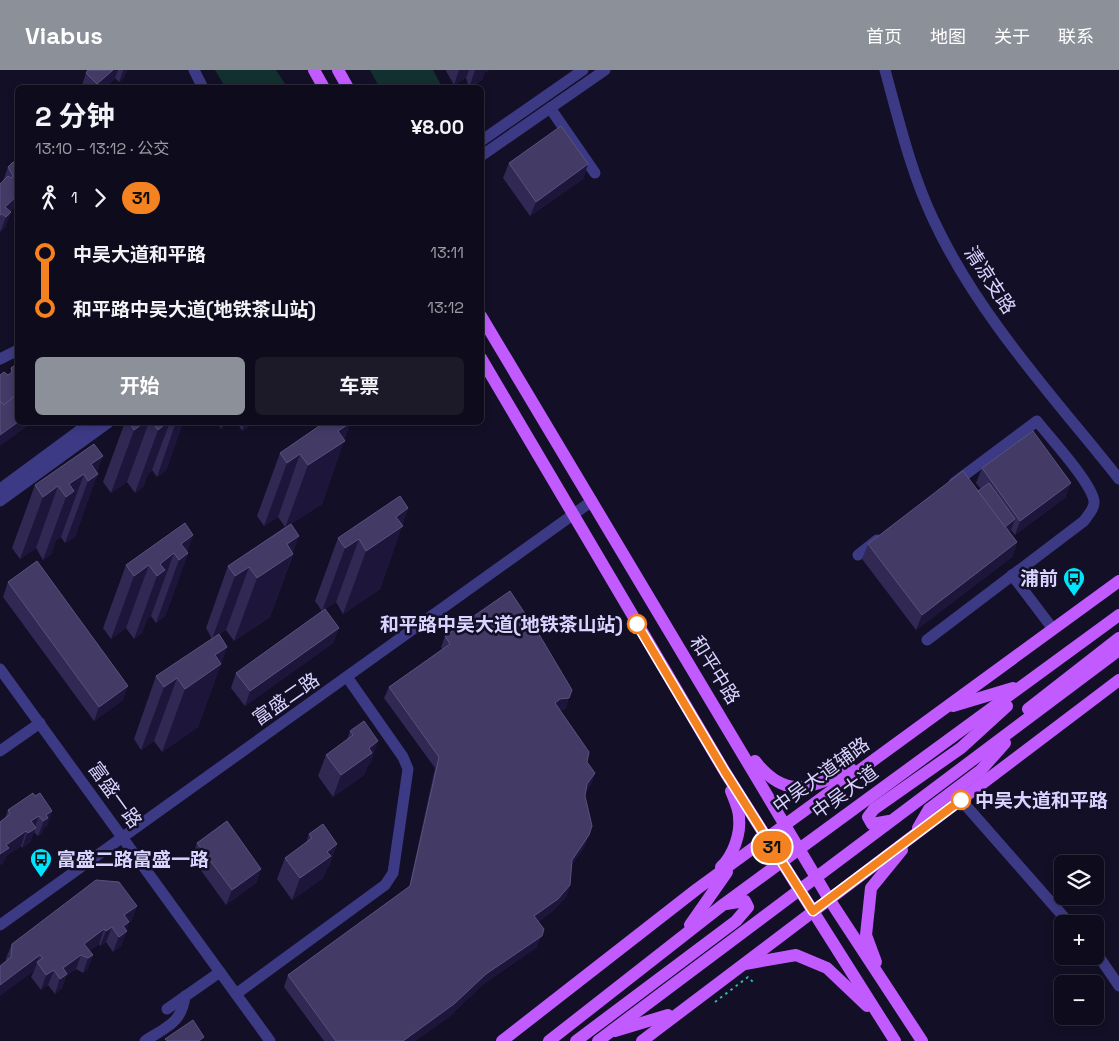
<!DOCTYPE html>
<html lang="zh">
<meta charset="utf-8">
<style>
:root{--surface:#0e0b1c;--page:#1c1929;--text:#f1f3f6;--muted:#9b9ba3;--line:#2e2b3b;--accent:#8c9099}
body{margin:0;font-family:"Space Grotesk","Noto Sans SC",sans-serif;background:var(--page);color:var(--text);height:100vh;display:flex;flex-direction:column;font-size:19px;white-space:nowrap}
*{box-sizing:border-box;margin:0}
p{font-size:16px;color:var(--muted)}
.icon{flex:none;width:28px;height:28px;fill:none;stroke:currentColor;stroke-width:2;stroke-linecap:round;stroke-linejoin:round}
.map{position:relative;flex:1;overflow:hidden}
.details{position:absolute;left:15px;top:15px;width:469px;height:340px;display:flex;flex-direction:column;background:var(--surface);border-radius:8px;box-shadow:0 2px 8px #0003,0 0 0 1px var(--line)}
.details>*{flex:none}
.badge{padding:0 10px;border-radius:16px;font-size:18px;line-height:32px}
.controls{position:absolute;left:1054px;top:785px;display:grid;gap:10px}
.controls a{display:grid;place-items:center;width:50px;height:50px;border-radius:8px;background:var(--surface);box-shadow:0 2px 8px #0003,0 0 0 1px var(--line);font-size:25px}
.map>.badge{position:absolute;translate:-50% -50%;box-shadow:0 0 0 2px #fff}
.legs{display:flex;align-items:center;gap:8px;height:55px;padding:0 20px;font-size:16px}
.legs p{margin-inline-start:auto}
.head{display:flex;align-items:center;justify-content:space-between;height:85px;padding:0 20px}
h1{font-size:28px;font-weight:700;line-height:38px}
.action{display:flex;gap:10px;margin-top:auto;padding:10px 20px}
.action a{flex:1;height:58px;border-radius:8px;background:var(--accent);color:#fff;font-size:20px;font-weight:700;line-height:58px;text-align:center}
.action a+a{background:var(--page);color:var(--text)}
ul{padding:0 20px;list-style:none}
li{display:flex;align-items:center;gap:18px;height:55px;font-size:19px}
li i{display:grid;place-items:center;width:8px;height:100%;margin:0 6px;background:currentColor}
li i::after{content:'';width:12px;height:12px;margin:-6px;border:4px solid;border-radius:50%;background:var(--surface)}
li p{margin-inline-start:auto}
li:first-child i{background:linear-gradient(#0000 50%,currentColor 0)}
li:last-child i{background:linear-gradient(currentColor 50%,#0000 0)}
header{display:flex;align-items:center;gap:30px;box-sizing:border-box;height:70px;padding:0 25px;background:var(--accent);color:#fff}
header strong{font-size:24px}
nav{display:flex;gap:28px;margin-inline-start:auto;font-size:18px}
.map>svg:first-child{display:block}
.green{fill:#12302f}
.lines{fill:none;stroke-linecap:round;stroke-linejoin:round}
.path{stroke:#2fb8b0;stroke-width:2;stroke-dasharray:2.5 4;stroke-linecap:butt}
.minor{stroke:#3d3a85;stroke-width:11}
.major{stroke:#c25bff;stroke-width:12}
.wall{fill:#312854}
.shaded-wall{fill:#1d163a}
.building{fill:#433a66;stroke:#5a527e}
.line-1-casing{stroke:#fff;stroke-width:11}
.line-1{stroke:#f58220;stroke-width:8}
.stop-1-dot{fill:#fff;stroke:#f58220;stroke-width:2.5}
.labels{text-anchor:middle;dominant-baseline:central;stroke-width:5;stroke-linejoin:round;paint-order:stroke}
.street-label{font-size:19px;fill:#d9d4ff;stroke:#130f26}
.poi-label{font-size:19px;font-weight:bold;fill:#d9d4ff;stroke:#130f26;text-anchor:end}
.stop-label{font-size:19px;font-weight:bold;fill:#d9d4ff;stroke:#130f26;text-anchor:end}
</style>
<header>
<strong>Viabus</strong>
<nav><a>首页</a><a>地图</a><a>关于</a><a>联系</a></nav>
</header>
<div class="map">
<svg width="1119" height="971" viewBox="0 0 1119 971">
<rect width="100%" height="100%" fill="#130f26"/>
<!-- green -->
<g class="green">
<polygon points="215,0 276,0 287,17 225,17"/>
<polygon points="370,0 433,0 442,17 379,17"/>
</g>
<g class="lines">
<!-- path -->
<polyline class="path" points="715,932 748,907 754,913"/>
<!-- minor -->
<g class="minor">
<polyline points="194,0 203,18"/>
<path d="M885,0C899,51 911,103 934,151C979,247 1054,327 1119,409"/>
<polyline points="550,38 595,103"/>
<polyline points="481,71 583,0"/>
<polyline points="481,86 605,0"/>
<polyline points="0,289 18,280"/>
<polyline points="0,419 91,352"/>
<polyline points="0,431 109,352"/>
<polyline points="858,485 877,470"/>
<polyline points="1012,505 1053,559"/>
<path d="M927,570L1084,451C1088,445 1095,438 1094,431C1091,412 1050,368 1037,351L954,413"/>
<polyline points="0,599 270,971"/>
<polyline points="0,681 40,653"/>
<polyline points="961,730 1070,854"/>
<polyline points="0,855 592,431"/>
<polyline points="1095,881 1119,916"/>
<polyline points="236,924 385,815 393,803 408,699 403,687 347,607"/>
<polyline points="167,939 220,902"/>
<path d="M145,971C166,957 182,953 185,926"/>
</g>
<!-- major -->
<g class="major">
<polyline points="314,0 324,18"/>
<polyline points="338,0 348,18"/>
<polyline points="481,246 829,829 922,971"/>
<polyline points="481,288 725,702 895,971"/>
<polyline points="953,636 1013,618"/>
<polyline points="1028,639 1119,568"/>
<path d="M755,691C786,731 811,718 851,699"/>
<polyline points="889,751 872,754 868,747 874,739 961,678 1007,636"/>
<polyline points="918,758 929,739 981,700 1005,673"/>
<path d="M721,797C733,786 741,764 739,747C739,739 734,729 731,721"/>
<polyline points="690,855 727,802"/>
<polyline points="876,892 866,865 871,818 902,780"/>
<polyline points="745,894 796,885 827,898 867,936"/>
<polyline points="615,961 668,945"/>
<polyline points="502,971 697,819 1119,511"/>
<polyline points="549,971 724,834 1119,545"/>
<polyline points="576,971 736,851 748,837 745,831 726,834"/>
<polyline points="598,971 1119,580"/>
<polyline points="642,971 1119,610"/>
</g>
</g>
<!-- wall -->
<g class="wall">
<polygon points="88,0 127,0 124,7 119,12 115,8 105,18 81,18 86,3"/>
<polygon points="446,0 489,0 484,3 482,10 469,18 466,8 454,15 446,1"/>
<polygon points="13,92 18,134 10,142 11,142 5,157 0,162 0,114 3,111 8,97"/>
<polygon points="509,93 588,94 583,109 530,146 503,108"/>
<polygon points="125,352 183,352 166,400 157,407 152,400 148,404 143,417 135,423 127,412 111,423 103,412"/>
<polygon points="217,352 230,352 221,359"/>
<polygon points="237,352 255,352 242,361"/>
<polygon points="350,353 322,434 291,454 293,484 270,547 234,571 226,560 219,564 227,577 198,657 162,682 154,671 141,680 134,669 156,606 212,569 206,558 228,496 285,457 278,447 264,456 257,446 280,383"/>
<polygon points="94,374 97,402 75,467 65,473 61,467 56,470 51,484 43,490 36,478 20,489 12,478 35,415"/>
<polygon points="982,398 1066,427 1015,465 1011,460 1009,462 1017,472 1012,487 916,560 862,489 868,474 978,421 981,419 976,413"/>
<polygon points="408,438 380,519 343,544 336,532 322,541 315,531 338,468"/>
<polygon points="193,465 187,482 188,483 165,546 156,553 151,546 147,549 142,563 134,569 126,558 111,569 103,558 126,495"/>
<polygon points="8,512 123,630 94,651 3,527"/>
<polygon points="339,558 333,573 245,636 231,618 236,603"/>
<polygon points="445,566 568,631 565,639 560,640 587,692 595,703 591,714 586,721 585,726 585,776 571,796 570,815 566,827 554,840 538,852 537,877 482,915 450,946 415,971 324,971 284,917 288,905 409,818 435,698 384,628 389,617 442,579 441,577"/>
<polygon points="350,661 371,693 368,695 364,705 333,727 318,706 326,685 347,670"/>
<polygon points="35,726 52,741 47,756 44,757 42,763 38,766 34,762 30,772 22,778 21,776 6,786 3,793 0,795 0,752 5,748 8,740"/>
<polygon points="309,764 337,774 329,796 327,798 323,808 292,830 277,809 285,788 306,773"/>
<polygon points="197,773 261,799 256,813 226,835 192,788"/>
<polygon points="137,836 131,851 128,853 121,876 113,882 106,872 100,876 99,874 89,881 93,885 87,900 83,903 76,899 66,906 62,918 55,924 48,915 41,920 31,907 34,901 6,891 6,888 12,874"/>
</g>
<!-- shaded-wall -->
<g class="shaded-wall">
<polygon points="113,0 118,0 115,8 105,18 96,18 97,14"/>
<polygon points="123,0 127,0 124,7 119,12"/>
<polygon points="459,0 469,0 466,8 454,15"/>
<polygon points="475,0 489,0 484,3 482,10 469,18"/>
<polygon points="588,94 583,109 530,146 536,132"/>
<polygon points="18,125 18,134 5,147 5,137"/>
<polygon points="11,142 5,157 0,162 6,147"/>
<polygon points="18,352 33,352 0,376 0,365"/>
<polygon points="145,352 149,352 127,412 111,423 134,360"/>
<polygon points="159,352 170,352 152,400 148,404 143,417 135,423 158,360"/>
<polygon points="176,352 183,352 166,400 157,407"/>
<polygon points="223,352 230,352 221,359"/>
<polygon points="245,352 255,352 242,361"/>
<polygon points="350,353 322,434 285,458 308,395 338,361"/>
<polygon points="300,384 278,447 264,456 287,393"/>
<polygon points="103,386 96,405 98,404 75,467 65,473 88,411 91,394"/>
<polygon points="84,404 61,467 56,470 51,484 43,490 66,427 69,414"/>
<polygon points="1071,413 1066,427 1015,465 1020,451"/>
<polygon points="58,416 36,478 20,489 43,427"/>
<polygon points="408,438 380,519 343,544 366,481 396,447"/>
<polygon points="1015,449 1011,460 998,470 1002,459"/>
<polygon points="193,465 186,485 188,483 165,546 156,553 179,490 181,474"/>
<polygon points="299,466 270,547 234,571 257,508 287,474"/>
<polygon points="359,469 336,532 322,541 345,478"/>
<polygon points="1017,472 1012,487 916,560 922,545"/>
<polygon points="174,483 151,546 147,549 142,563 134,569 157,506 160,494"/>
<polygon points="149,495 126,558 111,569 134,506"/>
<polygon points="249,497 226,560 212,569 235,506"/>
<polygon points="339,558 333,573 245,636 250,621"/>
<polygon points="227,577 198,657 162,682 185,619 215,585"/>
<polygon points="177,608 154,671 141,680 164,617"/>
<polygon points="128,616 123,630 94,651 99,637"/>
<polygon points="572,620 565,639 556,640 555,633"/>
<polygon points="378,671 371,693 368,695 364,705 333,727 341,705 369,678"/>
<polygon points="595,703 591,714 583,725 587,714"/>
<polygon points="52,741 47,756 44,757 42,763 38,766 46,745"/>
<polygon points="39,746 34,759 36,758 30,772 22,778 31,751"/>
<polygon points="26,761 21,776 6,786 3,793 0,795 0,785 6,775"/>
<polygon points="589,765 585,776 568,801 572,790"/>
<polygon points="337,774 329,796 327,798 323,808 292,830 300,808 327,782"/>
<polygon points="261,799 256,813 226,835 232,820"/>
<polygon points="570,815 566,827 554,840 530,858 534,846"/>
<polygon points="137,836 131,851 128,853 125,863 127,861 121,876 113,882 122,858 124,845"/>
<polygon points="112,857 106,872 100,876 106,861"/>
<polygon points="104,859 99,874 83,885 81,885 76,899 66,906 62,918 55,924 63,898 84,874"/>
<polygon points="544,859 537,877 482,915 450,946 415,971 403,971 486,904"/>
<polygon points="40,885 34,901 0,926 0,915"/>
<polygon points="93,885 87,900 83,903 88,888"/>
<polygon points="54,900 48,915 41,920 46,905"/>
</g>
<!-- building -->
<g class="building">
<polygon points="88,0 113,0 97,14 86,3"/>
<polygon points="561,56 588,94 536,132 509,93"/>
<polygon points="13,92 16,94 18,92 18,125 5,137 11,142 6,147 2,144 0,145 0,114 8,106 11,108 13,106 8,97"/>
<polygon points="18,293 18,323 4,335 0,331 0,305 4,302 8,305 12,302 11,298"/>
<polygon points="18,323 18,352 0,365 0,331 4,335"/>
<polygon points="129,352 145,352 134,360"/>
<polygon points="152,352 164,352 165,354 158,360"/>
<polygon points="325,352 350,352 350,353 338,361 345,371 308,395 300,384 287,393 280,383"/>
<polygon points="1033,361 1071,413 1020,451 982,398"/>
<polygon points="94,374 103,386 91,394 98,404 88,411 84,404 69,414 74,421 66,427 58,416 43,427 35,415"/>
<polygon points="963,401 1017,472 922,545 868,474"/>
<polygon points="989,413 1015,449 1005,457 978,421"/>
<polygon points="400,426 408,438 396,447 403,456 366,481 359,469 345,478 338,468"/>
<polygon points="185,453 193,465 181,474 188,483 179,490 174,483 160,494 165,500 157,506 149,495 134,506 126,495"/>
<polygon points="291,454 299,466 287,474 293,484 257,508 249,497 235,506 228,496"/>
<polygon points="37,491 128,616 99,637 8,512"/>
<polygon points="510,521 540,566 572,620 569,628 560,629 555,633 589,682 587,692 595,703 587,714 585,726 592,756 589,765 572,790 570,815 558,829 534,846 544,859 542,866 486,904 454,934 403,971 336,971 288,905 410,816 439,687 389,617 450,574 445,566"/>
<polygon points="325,539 339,558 250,621 236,603"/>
<polygon points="219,564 227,577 215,585 221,594 185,619 177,608 164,617 156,606"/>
<polygon points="364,651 378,671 369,678 372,683 341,705 326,685 353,665 350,661"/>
<polygon points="33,723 35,726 40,723 52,741 46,745 48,748 43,751 39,746 31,751 36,758 28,763 26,761 6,775 9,778 0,784 0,752 10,744 8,740"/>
<polygon points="227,751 261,799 232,820 197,773"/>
<polygon points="323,754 337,774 327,782 331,786 300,808 285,788 312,768 309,764"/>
<polygon points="96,810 119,812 137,836 124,845 129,852 123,856 127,861 119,867 112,857 106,861 104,859 84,874 93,885 88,888 81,885 63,898 67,904 60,909 54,900 46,905 37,892 43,888 40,885 0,915 0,896 11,887 12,874"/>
<polygon points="193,950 204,967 199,971 167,971 165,969"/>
</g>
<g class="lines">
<!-- line-1 casing -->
<g class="line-1-casing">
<polyline id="line-1" points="637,554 725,702 813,841 961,730"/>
</g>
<!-- line-1 -->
<use href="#line-1" class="line-1"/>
</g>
<!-- icons -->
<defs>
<g id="bus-pin" transform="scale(1.125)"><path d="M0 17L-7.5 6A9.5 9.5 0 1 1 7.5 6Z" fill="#00e5ff" stroke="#130f26"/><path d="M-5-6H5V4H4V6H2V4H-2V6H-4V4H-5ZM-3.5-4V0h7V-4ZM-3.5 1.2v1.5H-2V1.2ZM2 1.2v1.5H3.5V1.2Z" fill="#111"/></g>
</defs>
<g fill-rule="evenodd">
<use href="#bus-pin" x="1074" y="508"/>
<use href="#bus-pin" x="41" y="789"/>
</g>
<!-- markers -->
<g class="stop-1-dot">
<circle cx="637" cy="554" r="9"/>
<circle cx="961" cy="730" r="9"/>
</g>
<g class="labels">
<!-- street labels -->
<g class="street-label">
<text transform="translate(990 210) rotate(57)">清凉支路</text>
<text transform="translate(715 600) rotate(58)">和平中路</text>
<text transform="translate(286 629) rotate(-35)">富盛二路</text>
<text transform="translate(821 705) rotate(-36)">中吴大道辅路</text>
<text transform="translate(845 722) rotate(-36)">中吴大道</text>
<text transform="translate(115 725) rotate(54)">富盛一路</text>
</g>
<!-- poi labels -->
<g class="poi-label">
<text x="1058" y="508">浦前</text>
<text x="57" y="789" text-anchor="start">富盛二路富盛一路</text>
</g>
<!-- stop labels -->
<g class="stop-label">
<text x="623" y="554">和平路中吴大道(地铁茶山站)</text>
<text x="975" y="730" text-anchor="start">中吴大道和平路</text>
</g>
</g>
</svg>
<div class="controls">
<a><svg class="icon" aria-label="layers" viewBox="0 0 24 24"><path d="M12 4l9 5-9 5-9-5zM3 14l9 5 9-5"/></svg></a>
<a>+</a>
<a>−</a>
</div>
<b class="badge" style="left:772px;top:777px;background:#f58220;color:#111">31</b>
<section class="details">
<div class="head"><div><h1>2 分钟</h1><p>13:10 – 13:12 · 公交</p></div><b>¥8.00</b></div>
<div class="legs"><svg class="icon" aria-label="walk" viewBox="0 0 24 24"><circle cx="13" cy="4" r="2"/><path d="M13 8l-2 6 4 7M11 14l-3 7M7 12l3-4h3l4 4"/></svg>1<svg class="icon" aria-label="forward" viewBox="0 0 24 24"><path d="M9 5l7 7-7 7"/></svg><b class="badge" style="background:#f58220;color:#111">31</b></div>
<ul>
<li><i style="color:#f58220"></i><b>中吴大道和平路</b><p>13:11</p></li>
<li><i style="color:#f58220"></i><b>和平路中吴大道(地铁茶山站)</b><p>13:12</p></li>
</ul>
<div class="action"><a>开始</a><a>车票</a></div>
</section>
</div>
